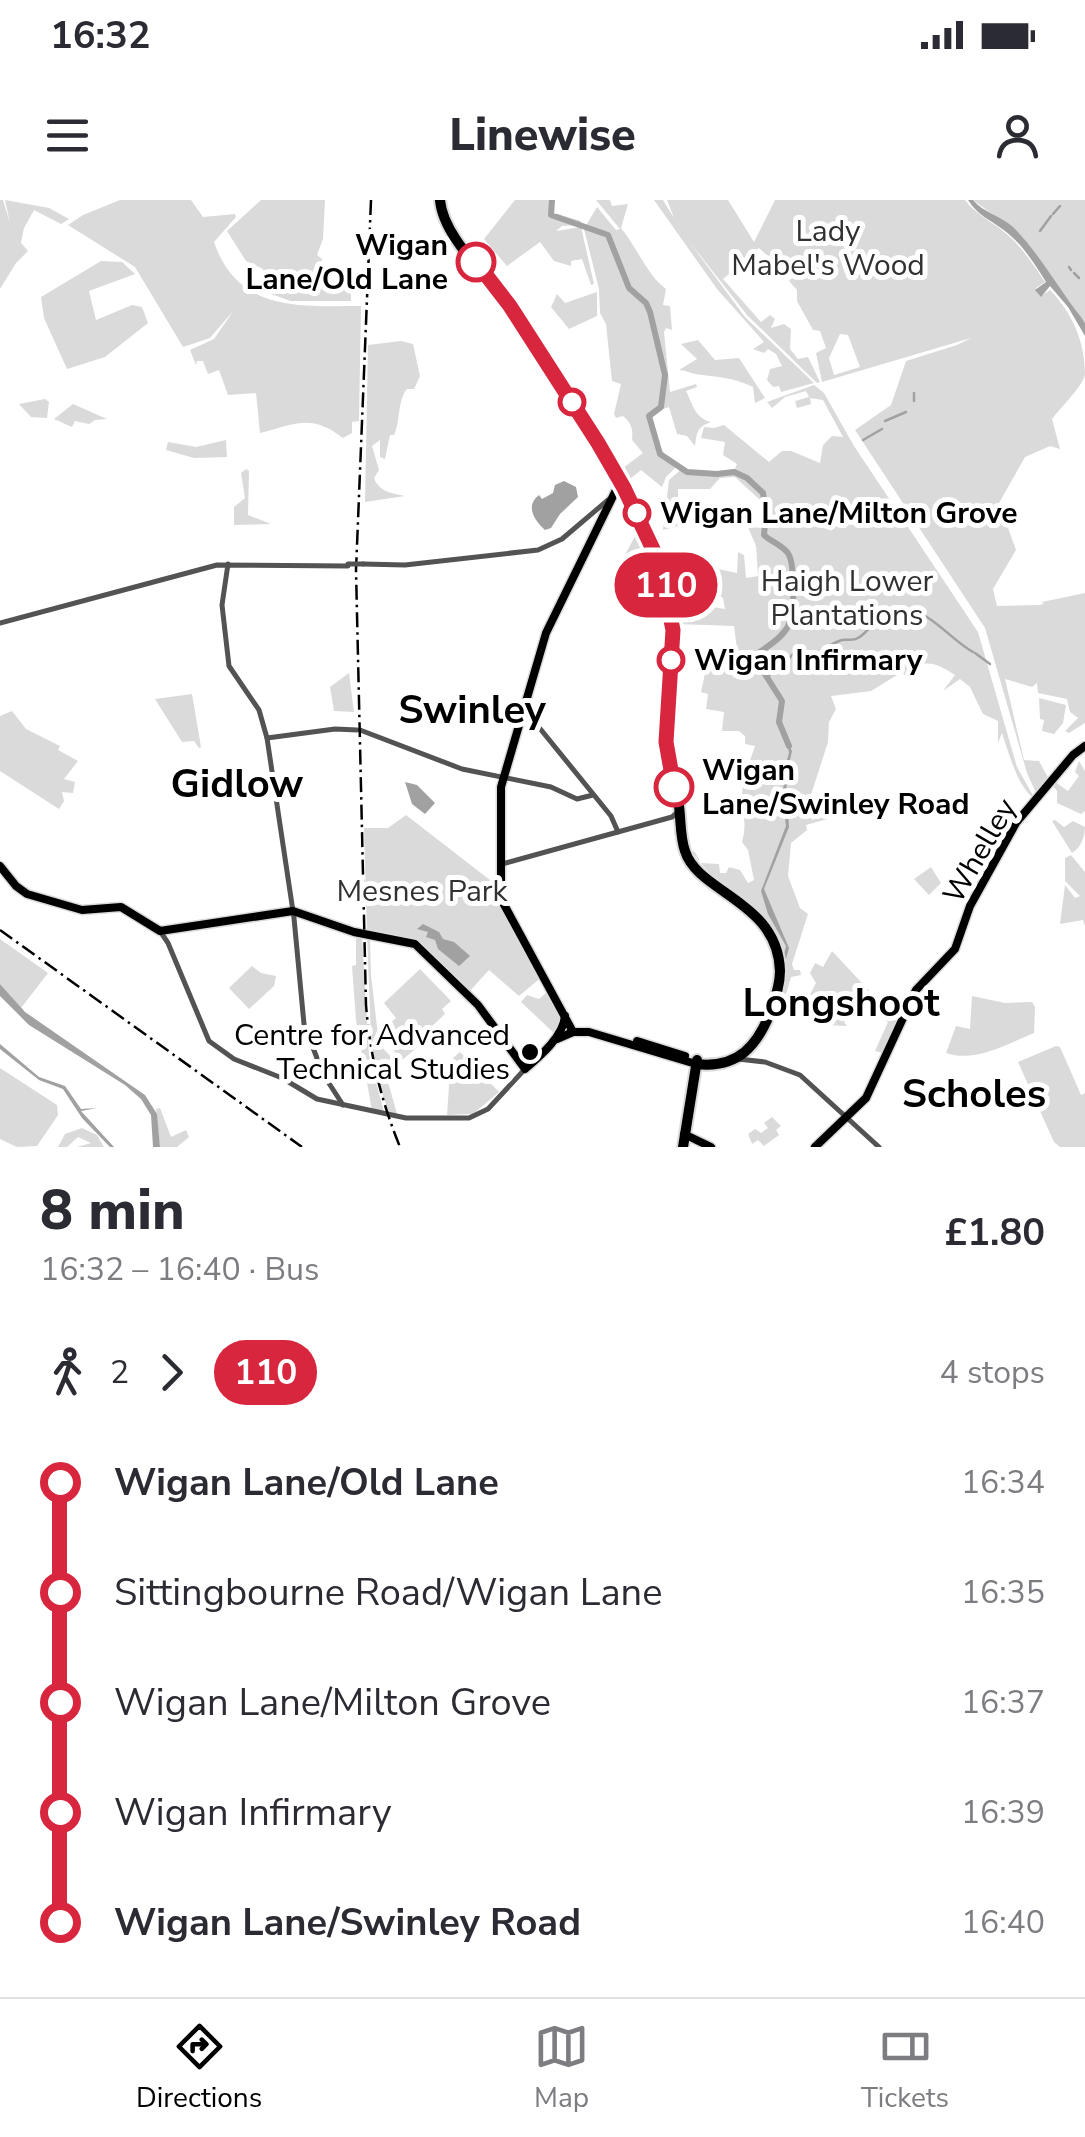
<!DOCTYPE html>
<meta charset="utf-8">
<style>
:root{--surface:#fff;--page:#f7f7f7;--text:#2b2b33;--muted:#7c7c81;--line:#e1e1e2;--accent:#000}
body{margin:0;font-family:"Nunito Sans",sans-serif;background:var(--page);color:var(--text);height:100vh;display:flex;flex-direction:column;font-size:38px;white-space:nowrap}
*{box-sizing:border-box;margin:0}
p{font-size:32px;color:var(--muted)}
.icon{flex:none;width:55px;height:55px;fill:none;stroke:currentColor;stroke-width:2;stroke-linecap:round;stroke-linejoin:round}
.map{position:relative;height:947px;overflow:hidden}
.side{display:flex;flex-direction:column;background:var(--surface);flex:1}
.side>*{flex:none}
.badge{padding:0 20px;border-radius:32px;font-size:35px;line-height:65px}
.map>.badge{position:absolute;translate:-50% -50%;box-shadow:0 0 0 5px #fff}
.legs{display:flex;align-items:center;gap:15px;height:110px;padding:0 40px;font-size:32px}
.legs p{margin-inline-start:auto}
.head{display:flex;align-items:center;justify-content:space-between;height:170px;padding:0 40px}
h1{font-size:55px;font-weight:800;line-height:75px}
ul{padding:0 40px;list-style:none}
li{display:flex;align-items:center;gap:35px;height:110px;font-size:38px}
li i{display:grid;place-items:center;width:15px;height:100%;margin:0 12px;background:currentColor}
li i::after{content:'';width:25px;height:25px;margin:-12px;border:8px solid;border-radius:50%;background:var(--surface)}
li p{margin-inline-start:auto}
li:first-child i{background:linear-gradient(#0000 50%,currentColor 0)}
li:last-child i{background:linear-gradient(currentColor 50%,#0000 0)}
.status{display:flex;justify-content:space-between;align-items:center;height:70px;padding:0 50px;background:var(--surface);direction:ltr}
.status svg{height:28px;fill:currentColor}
header{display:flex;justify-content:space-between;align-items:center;height:130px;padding:0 40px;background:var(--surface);font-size:45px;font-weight:800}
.tab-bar{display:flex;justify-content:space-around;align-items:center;height:140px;border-top:2px solid var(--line);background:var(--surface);font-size:28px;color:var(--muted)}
.tab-bar a{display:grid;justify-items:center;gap:5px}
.tab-bar .current{color:var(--accent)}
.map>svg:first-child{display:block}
.green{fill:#dadada;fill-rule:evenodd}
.water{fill:#a1a1a1}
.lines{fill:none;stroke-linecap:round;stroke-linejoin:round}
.stream{stroke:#a1a1a1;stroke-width:2.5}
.river{stroke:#a1a1a1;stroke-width:6}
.major-casing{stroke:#dbdbdb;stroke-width:11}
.highway-casing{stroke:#dbdbdb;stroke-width:14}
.minor{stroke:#535353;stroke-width:5}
.major{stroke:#000;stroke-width:8}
.highway{stroke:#000;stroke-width:10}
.rail{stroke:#000;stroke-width:2.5;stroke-dasharray:15 5 2.5 5;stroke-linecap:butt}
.minor-bridge{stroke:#535353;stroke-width:5}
.line-1-casing{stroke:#fff;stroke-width:22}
.line-1{stroke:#d7263d;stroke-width:15}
.stop-1-dot{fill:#fff;stroke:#d7263d;stroke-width:5}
.poi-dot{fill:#000;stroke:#fff;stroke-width:4}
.labels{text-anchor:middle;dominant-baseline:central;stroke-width:10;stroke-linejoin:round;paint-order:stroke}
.park-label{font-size:30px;fill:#313131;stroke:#fff}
.stop-label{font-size:30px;font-weight:bold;fill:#000;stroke:#fff;text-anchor:start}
.street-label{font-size:30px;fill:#000;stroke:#fff}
.poi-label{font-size:30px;fill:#000;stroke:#fff;text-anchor:end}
.district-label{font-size:40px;font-weight:bold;fill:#000;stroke:#fff}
</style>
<div class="status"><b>16:32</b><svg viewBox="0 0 49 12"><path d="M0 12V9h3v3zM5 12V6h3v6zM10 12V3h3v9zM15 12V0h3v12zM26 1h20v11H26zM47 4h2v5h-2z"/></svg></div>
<header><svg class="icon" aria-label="menu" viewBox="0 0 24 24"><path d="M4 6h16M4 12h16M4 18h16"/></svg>Linewise<svg class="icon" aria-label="person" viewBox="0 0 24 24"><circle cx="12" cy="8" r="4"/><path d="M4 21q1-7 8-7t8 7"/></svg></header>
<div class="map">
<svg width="1085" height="947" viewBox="0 0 1085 947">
<rect width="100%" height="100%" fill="#fff"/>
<!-- green -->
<g class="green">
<polygon points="0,0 3,0 10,23 5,0 49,8 69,19 61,24 34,10 24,28 21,43 28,51 16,63 0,89"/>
<path d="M120,0H191L203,17L235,14L236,17L214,42C238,112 299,106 361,106L359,221L352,222V233L343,238C311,213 295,224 260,233L256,193L228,195L219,170L208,174L203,161H197L196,165L190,150L214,139L234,110L210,138L183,147L135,67L68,25L83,15Z"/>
<polygon points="261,0 325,0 323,39 317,55 322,59 321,80 351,80 351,101 291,101 271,94 270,87 265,87 263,69 246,61 227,31"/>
<polygon points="515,0 554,0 554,13 581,21 580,25 562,26 556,31 581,27 594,84 591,85 582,59 571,61 571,66 554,61 540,42 507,66 484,39"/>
<path d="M596,0H610L612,6L628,4L621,28C636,46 648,76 666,89L663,105L670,106L672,130L666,128L664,132L670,192L696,184L697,187L686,191C693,205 695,218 711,222C697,227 697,232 695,246L687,236L677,234L669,207L652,213C653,238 658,250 677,266L666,277L662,287L641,270L625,283L619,271L643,253L632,240C633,229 632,224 623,216L616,218L614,214L621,184L612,181L606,124L600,113L599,89L584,29L597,7L616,30L620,29Z"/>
<path d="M654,0H663L674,18L667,0H728L754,42L775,0H965C976,14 989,20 1003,31C1020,44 1033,64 1045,82L1036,88L1041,96L1050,90C1072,113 1085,141 1085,175C1082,187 1061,207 1052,219L1060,249L1050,246L1025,257L999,303L1016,350L993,389L997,406L1039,405L1044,404L1042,402L1085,393V523L1069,533L1065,531L1078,518L1070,512L1067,499L1038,493L1037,483L1032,487L1005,479L1024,560L1039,561L1050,581L1036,593L1027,573L985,428L855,230L891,205L906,161L957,145L971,138L822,182L816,153L826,148L820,131L813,130L797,101V90L789,81L792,78L759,48L723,79L761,122L770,115L775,119L771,128L784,124L791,129L790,149L798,159L808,157L820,182L817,183L747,115L688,40L745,117L814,183L781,192L779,186L773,187L767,180L770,169L782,166L776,154L768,149L764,153L753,149L764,142L717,89ZM840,134L848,135L860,167L834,175L829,158Z"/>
<polygon points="973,0 1085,0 1085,123 1018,33"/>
<polygon points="101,61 122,62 135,74 89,91 96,120 132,105 142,107 148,123 105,157 67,169 44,118 41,97"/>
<polygon points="597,92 597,116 569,129 551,107 557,94 565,103"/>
<path d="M698,140L715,160L739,158L765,198L755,203L753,187C733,177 716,177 695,174C690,173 685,170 679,170L697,159L681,144Z"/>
<path d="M401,141L413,144L420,176L414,189H407C397,201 401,220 394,235H390L385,259L380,257V240L372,246L379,270L374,278C379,292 392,293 405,296L365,302L368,145Z"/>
<path d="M814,185L824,193L854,246L978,432L1017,567L1035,599C1018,588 1009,554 1002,533L998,543V521L983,514L970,487L960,479L943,491L955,475C938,464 930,460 910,467L911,476L906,477L902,472L871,491L831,496L836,509L829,522L828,542L808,604L812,605V620L819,617L821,607L834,606L831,618L806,625L807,630L791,643L788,676L800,708L808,714L792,764L794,770H800L801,775L791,777L785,798L780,797L784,763L780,750L756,713L711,675L691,651L695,652L701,663L719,664L720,673H726L729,667L740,670L748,683L754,680L748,650L742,642C748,621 741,612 742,594C743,577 750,561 755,546L745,544V536L739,531H722L724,512L706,509L708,494L701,492L709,455L737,449L734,426L675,424L676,411L682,410V402L725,409L723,398L708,386L718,369L737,373L738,352L744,355L746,378L758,376L756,346L748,327L762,328L759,299L735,277L720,278L710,289H678V326L663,330L669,280L684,267L687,268L685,274L715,276L721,271L735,269L737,264L723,255L725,242L701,238L704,227L714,228L724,225L769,262L782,251H791L820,263L823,245L832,236L843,237L823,200L810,198L811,204L797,208L795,201L809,197L806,191L785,197L772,208L767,202Z"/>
<polygon points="45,199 49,202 47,218 31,217 19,204"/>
<polygon points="73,204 107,219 95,220 89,224 75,221 72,227 54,219"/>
<polygon points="226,240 227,257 194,258 166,250 168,242 196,247"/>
<polygon points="246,269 249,271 248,315 271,324 234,325 234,307 245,298 241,273"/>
<polygon points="640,327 657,363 632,372 619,366"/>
<polygon points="349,473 354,512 334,511 330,487"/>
<polygon points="192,494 201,547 199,548 194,541 182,542 155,499"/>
<polygon points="1039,498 1066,505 1063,523 1054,534 1042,531 1044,520 1040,519"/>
<polygon points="12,511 26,529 60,546 58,550 78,561 64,579 75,582 73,593 62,592 64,601 59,609 0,571 0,516"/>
<polygon points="1079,561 1085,571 1085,611 1081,614 1057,603 1057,591 1052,585 1056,578 1058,584 1068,591 1079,576 1075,572"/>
<polygon points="406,615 499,687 497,695 543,776 519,796 489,770 469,792 420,745 367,732 364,628 388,628"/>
<path d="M1055,620L1064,627L1073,621L1085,627C1085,636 1081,648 1072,653L1052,621Z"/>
<polygon points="1071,655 1085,672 1085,726 1083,720 1060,724 1065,685 1075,698 1080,696 1065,681 1065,658"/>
<polygon points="931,667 941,683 929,695 914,679"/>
<polygon points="367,735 370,736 371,775 379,844 402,869 388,882 397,914 389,913 378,881 371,837"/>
<polygon points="356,736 362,736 369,855 384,912 372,911 356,820 352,766 356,765"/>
<polygon points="0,739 48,773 21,808 0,784"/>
<polygon points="832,751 874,796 862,807 856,801 847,809 838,800 834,800 849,817 844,822 847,826 823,825 804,806 816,783 810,773 815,763 823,767"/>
<polygon points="252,766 261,773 276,776 274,786 249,809 229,788"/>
<polygon points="420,769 451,801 442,809 445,814 416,841 419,846 402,860 379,833 396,818 384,803"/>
<polygon points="547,792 562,819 554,833 521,802 527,795 539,799"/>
<polygon points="877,796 898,820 883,853 875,851 888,822 883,819 885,815 874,800"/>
<path d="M972,796L1005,803L1032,802L1035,807L1034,833C1007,844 975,863 946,853L956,826L970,829Z"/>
<polygon points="1056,846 1060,847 1081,895 1085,893 1085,947 1060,947 1054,942 1018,862"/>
<polygon points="460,852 499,892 473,914 447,915 450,871 454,866 453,858"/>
<polygon points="0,868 57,905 58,915 37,946 17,947 0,939"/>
<polygon points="160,908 171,937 186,930 189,937 177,947 160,947 156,909"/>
<polygon points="772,917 781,926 776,930 779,935 764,946 758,940 752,944 748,934 755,929 761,933 768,928 764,923"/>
<polygon points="82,928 97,935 104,947 77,947 91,943 78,937 67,947 58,947 65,934"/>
</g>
<!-- water -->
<g class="water">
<path d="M968,0H973C984,13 1001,16 1013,27C1039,53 1058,88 1081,117L1085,123V136L1068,107L1050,86L1041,97L1035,90L1046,82C1035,64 1022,44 1005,31C991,20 978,16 968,0Z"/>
<path d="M564,281L576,287L578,297L560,314L551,328L545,330C534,320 525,306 539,295L542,299L553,293L555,285Z"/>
<polygon points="787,542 792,551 786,578 789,627 764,689 789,748 786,759 783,758 786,746 768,714 761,691 786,626 783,603 784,570 789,553"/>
<polygon points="405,582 417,585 435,603 425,614 412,604"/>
<polygon points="423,724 439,732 443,739 454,742 470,756 459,766 438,749 435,740 426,737 428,732 417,729"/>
<polygon points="0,784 25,812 145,895 157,914 160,947 153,947 151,915 141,899 125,885 29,825 0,796"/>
<polygon points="0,844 39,877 65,886 81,909 97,908 81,911 114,947 110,947 82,918 63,889 39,880 0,849"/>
</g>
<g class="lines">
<!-- stream -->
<g class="stream">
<polyline points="1053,14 1060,6"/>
<polyline points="1040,31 1051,16"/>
<polyline points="1069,67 1071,70"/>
<polyline points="1074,73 1079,78"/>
<polyline points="914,201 914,193"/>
<polyline points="885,221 906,212"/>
<polyline points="863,240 882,229"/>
<polyline points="975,453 990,464"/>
<path d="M768,481L773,459L786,462L793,454C800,457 800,459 808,456C819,453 829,444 842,440C847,439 853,441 858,438C872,431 879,406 900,408C931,410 948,438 973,452"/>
</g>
<!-- river -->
<path class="river" d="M552,0L551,15L608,35L629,88L646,103L650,112L665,175L661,207L649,216L660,254L687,272L717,274L734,272L747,278L763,293L766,313L764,335C771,342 785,346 789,355C794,365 792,377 793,388C795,425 788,434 758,453L756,460L782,501L779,522L789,546"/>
<!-- major casing -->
<g class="major-casing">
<g id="major">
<path d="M0,666L16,686L27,694L82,710L121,707L160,731L293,711L354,732L415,744L478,805L525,869C540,856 563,837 565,816"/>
<polyline points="573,832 501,699 501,587 546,433 616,290"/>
<polyline points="557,839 573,832 589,832 696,864"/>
<polyline points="637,841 685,856"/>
<polyline points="684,934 711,947"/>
<polyline points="815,947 866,898 916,790 955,749 970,706 1016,623 1073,555 1085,546"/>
</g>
</g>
<!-- highway casing -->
<g class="highway-casing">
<g id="highway">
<path d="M440,0C443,37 488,76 509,106C550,164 589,224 623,285C647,329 668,375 673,426C676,460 667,497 667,531C666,557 674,581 679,606C681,621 680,637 685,651C698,693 778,701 780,771C780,784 776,796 772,808C758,846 738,869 696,864"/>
<polyline points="683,947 697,860"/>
</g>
</g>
<!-- minor -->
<g class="minor">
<polyline points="228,364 222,405 229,466 259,510 267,538 294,718 304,824 323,874 343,905"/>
<polyline points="363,364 405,365 538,350 562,339 608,300"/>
<polyline points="0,423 217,365 348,366"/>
<polyline points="522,512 529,515 611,616 618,632"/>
<polyline points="360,530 462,569 551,587 577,599 593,595"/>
<polyline points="267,538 335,529 357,530"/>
<polyline points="502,664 672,617 678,612"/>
<polyline points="160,731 168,743 209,841 234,859 282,878 317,899 406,918 469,918 488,909 525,869"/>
<polyline points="738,859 765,862 800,875 879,947"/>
</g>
<!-- major -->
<use href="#major" class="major"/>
<!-- highway -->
<use href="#highway" class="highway"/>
<!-- rail -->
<g class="rail">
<path d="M371,0L356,370L366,805C370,856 381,900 400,947"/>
<polyline points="0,730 302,947"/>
</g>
<!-- minor-bridge -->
<polyline class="minor-bridge" points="348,364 363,364"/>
</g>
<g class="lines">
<!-- line-1 casing -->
<g class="line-1-casing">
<polyline id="line-1" points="476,62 510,106 598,243 624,288 659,362 673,430 666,542 674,587"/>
</g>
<!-- line-1 -->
<use href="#line-1" class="line-1"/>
</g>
<!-- markers -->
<g class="stop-1-dot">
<circle cx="476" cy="62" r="18"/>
<circle cx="572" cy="202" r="12"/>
<circle cx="637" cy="313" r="12"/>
<circle cx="671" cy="460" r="12"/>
<circle cx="674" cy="587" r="18"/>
</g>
<circle class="poi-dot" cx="530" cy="852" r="10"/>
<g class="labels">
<!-- park labels -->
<g class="park-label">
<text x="828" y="31">Lady<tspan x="828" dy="34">Mabel's Wood</tspan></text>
<text x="847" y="381">Haigh Lower<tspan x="847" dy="34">Plantations</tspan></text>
<text x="422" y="691">Mesnes Park</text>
</g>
<!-- stop labels -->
<g class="stop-label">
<text x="448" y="45" text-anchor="end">Wigan<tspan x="448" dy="34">Lane/Old Lane</tspan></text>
<text x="660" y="313">Wigan Lane/Milton Grove</text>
<text x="694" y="460">Wigan Infirmary</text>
<text x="702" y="570">Wigan<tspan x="702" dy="34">Lane/Swinley Road</tspan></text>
</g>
<!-- street labels -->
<g class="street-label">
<text transform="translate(980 651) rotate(-60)">Whelley</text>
</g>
<!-- poi labels -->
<g class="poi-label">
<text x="510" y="835">Centre for Advanced<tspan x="510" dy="34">Technical Studies</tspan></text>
</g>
<!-- district labels -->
<g class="district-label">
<text x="472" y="510">Swinley</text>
<text x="237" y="584">Gidlow</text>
<text x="841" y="803">Longshoot</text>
<text x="974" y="894">Scholes</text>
</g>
</g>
</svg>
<b class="badge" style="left:666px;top:385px;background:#d7263d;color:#fff">110</b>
</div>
<section class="side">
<div class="head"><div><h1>8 min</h1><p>16:32 – 16:40 · Bus</p></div><b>£1.80</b></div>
<div class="legs"><svg class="icon" aria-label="walk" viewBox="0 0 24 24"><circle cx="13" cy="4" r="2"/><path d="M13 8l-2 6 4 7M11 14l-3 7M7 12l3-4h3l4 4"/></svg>2<svg class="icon" aria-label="forward" viewBox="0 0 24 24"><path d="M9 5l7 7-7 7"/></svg><b class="badge" style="background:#d7263d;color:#fff">110</b><p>4 stops</p></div>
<ul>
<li><i style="color:#d7263d"></i><b>Wigan Lane/Old Lane</b><p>16:34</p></li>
<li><i style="color:#d7263d"></i><span>Sittingbourne Road/Wigan Lane</span><p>16:35</p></li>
<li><i style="color:#d7263d"></i><span>Wigan Lane/Milton Grove</span><p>16:37</p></li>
<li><i style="color:#d7263d"></i><span>Wigan Infirmary</span><p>16:39</p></li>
<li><i style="color:#d7263d"></i><b>Wigan Lane/Swinley Road</b><p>16:40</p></li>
</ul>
</section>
<nav class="tab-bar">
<a class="current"><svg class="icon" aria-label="directions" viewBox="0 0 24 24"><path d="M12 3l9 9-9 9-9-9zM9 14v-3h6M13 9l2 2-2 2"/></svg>Directions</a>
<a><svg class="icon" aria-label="map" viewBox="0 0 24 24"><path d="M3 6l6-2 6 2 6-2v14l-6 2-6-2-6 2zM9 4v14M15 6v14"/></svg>Map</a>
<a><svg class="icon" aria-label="tickets" viewBox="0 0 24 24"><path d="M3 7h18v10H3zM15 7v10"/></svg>Tickets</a>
</nav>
